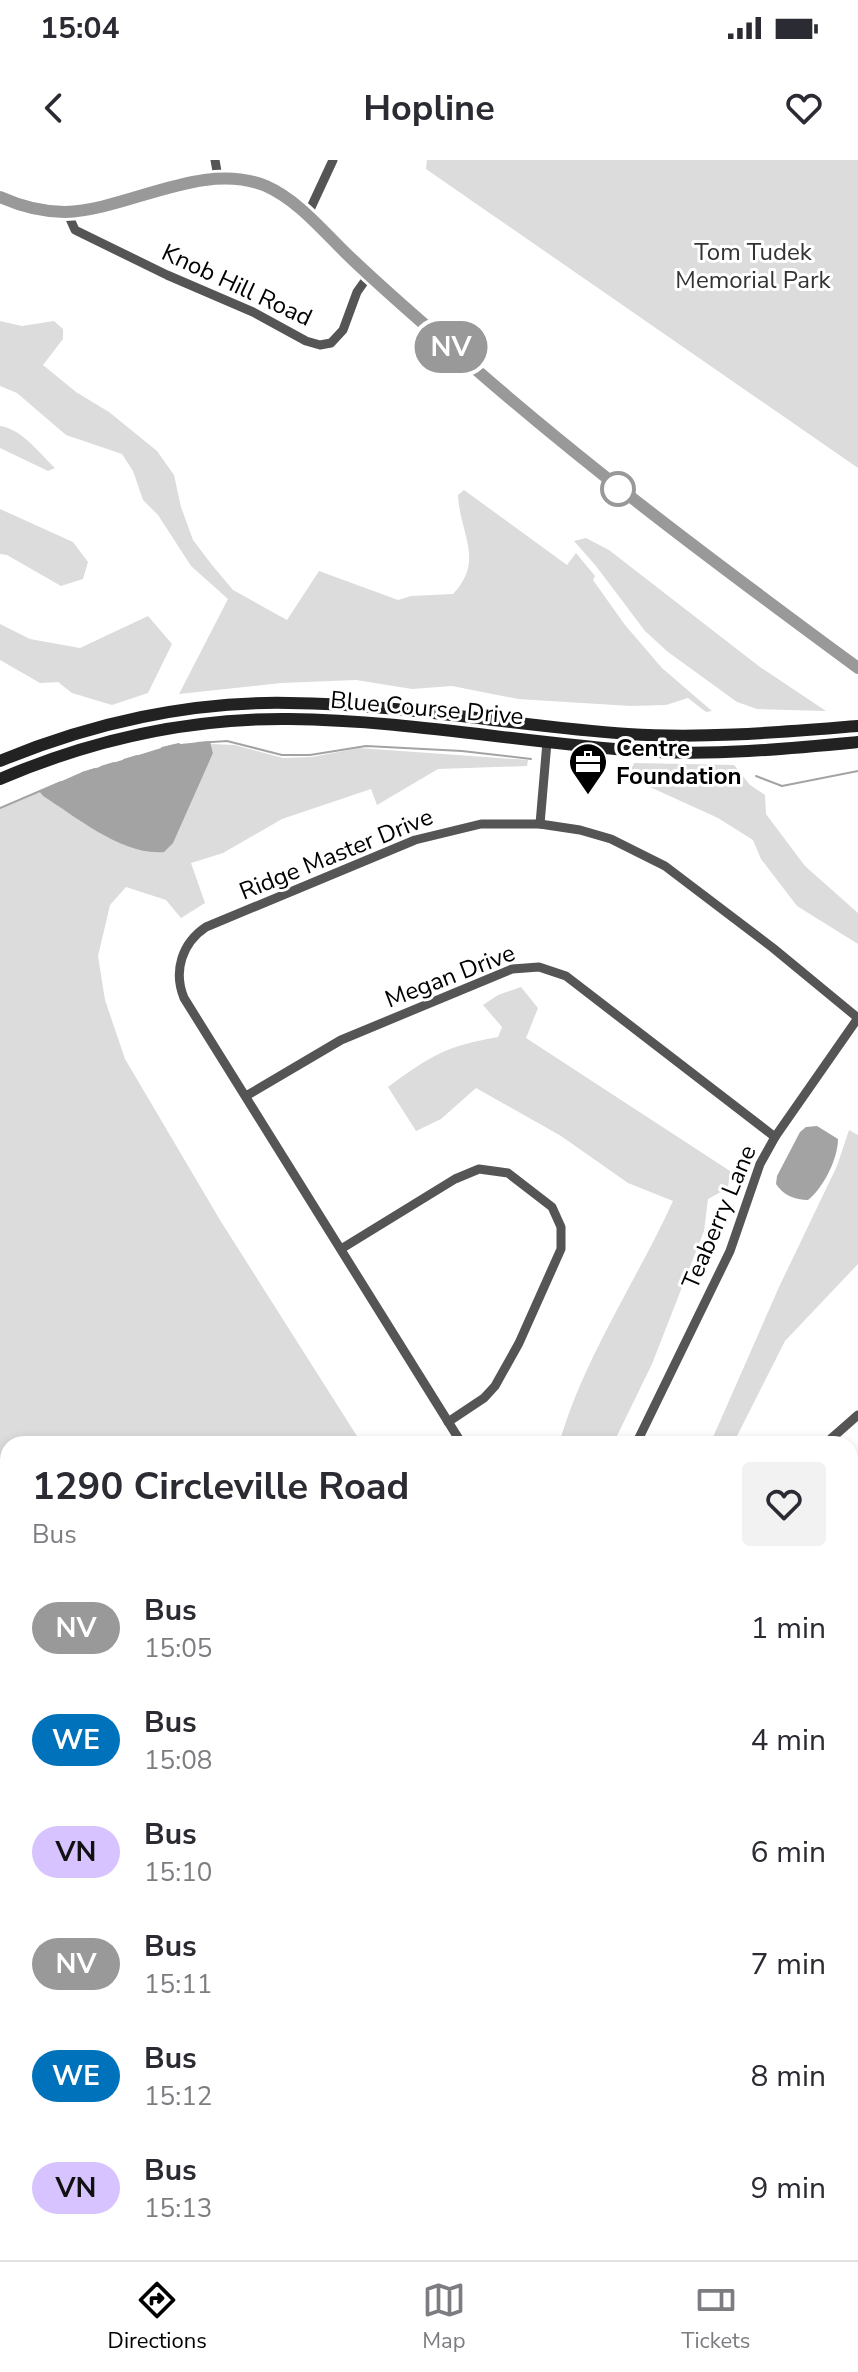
<!DOCTYPE html>
<style>
:root{--surface:#fff;--page:#f2f2f3;--text:#2b2b33;--muted:#7c7c81;--line:#e1e1e2;--accent:#000}
body{margin:0;font-family:"Nunito Sans",sans-serif;background:var(--page);color:var(--text);height:100vh;display:flex;flex-direction:column;font-size:30px;white-space:nowrap}
*{box-sizing:border-box;margin:0}
p{font-size:26px;color:var(--muted)}
.icon{flex:none;width:44px;height:44px;fill:none;stroke:currentColor;stroke-width:2;stroke-linecap:round;stroke-linejoin:round}
.map{position:relative;flex:1;overflow:hidden}
.drawer{position:absolute;left:0px;top:1276px;width:858px;height:824px;display:flex;flex-direction:column;background:var(--surface);border-radius:24px 24px 0 0;box-shadow:0 4px 12px #0003}
.drawer>*{flex:none}
.badge{padding:0 16px;border-radius:26px;font-size:28px;line-height:52px}
.map>.badge{position:absolute;translate:-50% -50%;box-shadow:0 0 0 4px #fff}
.round{display:grid;place-items:center;flex:none;width:84px;height:84px;border-radius:8px;background:var(--page)}
.overview{display:flex;align-items:center;justify-content:space-between;height:136px;padding:0 32px}
h1{font-size:38px;font-weight:700;line-height:60px}
ul{padding:0;list-style:none}
li{display:flex;align-items:center;gap:24px;height:112px;padding:0 32px}
li div{flex:1}
li b{display:block;font-size:30px}
li em{font-style:normal}
li .badge{min-width:88px;font-weight:700;text-align:center}
.status{display:flex;justify-content:space-between;align-items:center;height:56px;padding:0 40px;background:var(--surface);direction:ltr}
.status svg{height:22px;fill:currentColor}
header{display:flex;justify-content:space-between;align-items:center;height:104px;padding:0 32px;background:var(--surface);font-size:36px;font-weight:700}
.menu{display:flex;justify-content:space-around;align-items:center;height:112px;border-top:2px solid var(--line);background:var(--surface);font-size:22px;color:var(--muted)}
.menu a{display:grid;justify-items:center;gap:4px}
.menu .active{color:var(--accent)}
.map>svg:first-child{display:block}
.green{fill:#dcdcdc}
.water{fill:#a3a3a3}
.lines{fill:none;stroke-linecap:round;stroke-linejoin:round}
.stream{stroke:#a3a3a3;stroke-width:2}
.minor{stroke:#555;stroke-width:9}
.tertiary{stroke:#555;stroke-width:11}
.secondary{stroke:#222;stroke-width:12}
.line-casing{stroke:#fff;stroke-width:18}
.line{stroke:#999;stroke-width:12}
.stop-dot{fill:#fff;stroke:#999;stroke-width:4}
.labels{text-anchor:middle;dominant-baseline:central;stroke-width:6;stroke-linejoin:round;paint-order:stroke}
.park-label{font-size:24px;fill:#333;stroke:#fff}
.street-label{font-size:24px;fill:#000;stroke:#fff}
.poi-label{font-size:24px;font-weight:bold;fill:#000;stroke:#fff;text-anchor:start}
</style>
<div class="status"><b>15:04</b><svg viewBox="0 0 49 12"><path d="M0 12V9h3v3zM5 12V6h3v6zM10 12V3h3v9zM15 12V0h3v12zM26 1h20v11H26zM47 4h2v5h-2z"/></svg></div>
<header><svg class="icon" aria-label="back" viewBox="0 0 24 24"><path d="M15 5l-7 7 7 7"/></svg>Hopline<svg class="icon" aria-label="heart" viewBox="0 0 24 24"><path d="M12 20l-8-8c-3-5 5-10 8-4 3-6 11-1 8 4z"/></svg></header>
<div class="map">
<svg width="858" height="2100" viewBox="0 0 858 2100">
<rect width="100%" height="100%" fill="#fff"/>
<!-- green -->
<g class="green">
<polygon points="427,0 858,0 858,308 426,9"/>
<path d="M0,161L22,166L54,161L63,169V179L43,205L76,232L109,252L157,291L174,315L181,347L193,380L212,405L233,430L287,460L319,411L398,440L411,436L453,434C485,400 460,375 458,335L464,330L567,405L576,393L595,416L593,420L625,465L662,508L712,551L706,552L688,538L666,545L631,546L518,539L452,526L412,529L356,520L281,523L179,534L228,439L191,406L158,355L143,340L133,311L122,294L66,275L17,233L0,226Z"/>
<path d="M0,266C22,269 39,293 55,308L48,311L0,288Z"/>
<polygon points="0,349 73,382 88,402 83,419 61,426 7,395 0,394"/>
<polygon points="586,378 609,390 760,507 826,551 757,549 737,542 668,492 645,471 596,406 574,381"/>
<polygon points="148,456 172,484 148,533 112,545 72,533 58,522 40,523 0,500 0,464 30,479 80,488"/>
<path d="M211,584L235,585L283,598L312,597L359,588L528,600L527,606L438,609L377,645L371,629L282,659L223,693L191,703L205,743L181,758L166,740L126,727L110,745L98,796L105,840L125,899L220,1060L362,1284H8V2092H850V1936L858,1937V2100H0V648L39,631L43,636C76,657 123,696 164,691L213,593Z"/>
<polygon points="634,603 734,605 750,625 765,635 766,654 805,706 858,753 858,784 797,746 761,699 753,680 718,658 628,617"/>
<path d="M521,827L538,848L526,878L730,1011L728,1028L708,1039L704,1071L652,1204L613,1284H559C584,1197 636,1122 673,1041L628,1023L561,976L476,928L441,959L416,971L388,927C430,896 446,886 498,877L502,867L483,845L498,835Z"/>
<polygon points="849,970 858,975 858,1104 785,1181 733,1284 710,1284 779,1127 837,1006"/>
</g>
<!-- water -->
<g class="water">
<path d="M210,581L213,593L173,683L164,692C123,696 76,657 43,636L39,631L80,613L171,585Z"/>
<path d="M817,966L838,979C838,999 823,1028 808,1040C795,1040 783,1035 776,1024L777,1016L800,972L806,967Z"/>
</g>
<g class="lines">
<!-- stream -->
<g class="stream">
<polyline points="197,583 227,581 282,595 310,595 366,586 462,591 531,599"/>
<polyline points="162,588 179,584"/>
<polyline points="124,600 137,596"/>
<polyline points="101,607 114,603"/>
<polyline points="82,613 95,609"/>
<polyline points="756,616 782,626 858,611"/>
<polyline points="0,648 61,622"/>
</g>
<!-- minor -->
<g class="minor">
<polyline points="215,0 218,17"/>
<polyline points="67,52 75,70 167,115 253,152 306,181 320,185 331,183 343,170 357,132 369,115"/>
<polyline points="307,56 333,0"/>
<polyline points="540,664 547,582"/>
<polyline points="246,936 341,880 512,809 539,807 566,816 775,977"/>
<polyline points="341,1089 455,1019 479,1009 508,1013 552,1047 561,1067 561,1089 519,1183 495,1226 484,1238 448,1262"/>
<path d="M462,1284L184,838C173,811 182,783 206,767L415,680L481,664H540L580,670L611,679L665,706L773,788L858,858"/>
<polyline points="636,1284 730,1091 760,1004 775,977 858,858"/>
<polyline points="825,1284 858,1255"/>
<polyline points="850,1501 858,1501"/>
<polyline points="850,1799 858,1800"/>
<polyline points="850,1926 858,1926"/>
<polyline points="268,2100 271,2092"/>
</g>
<!-- tertiary -->
<path class="tertiary" d="M0,37C77,71 141,29 218,17L253,21L286,38L369,115L563,285L622,332L858,508"/>
<!-- secondary -->
<g class="secondary">
<path d="M0,601C91,563 191,541 289,543C403,544 515,566 628,574C705,579 781,572 858,566"/>
<path d="M0,619C91,580 190,558 289,559C406,560 523,583 640,591C713,596 785,589 858,582"/>
</g>
</g>
<g class="lines">
<!-- line casing -->
<g class="line-casing">
<path id="line" d="M0,37C20,46 42,52 65,52C129,50 202,0 266,26C300,41 326,75 353,100C394,139 438,176 480,213C601,318 729,413 858,508"/>
</g>
<!-- line -->
<use href="#line" class="line"/>
</g>
<!-- icons -->
<defs>
<g id="office-pin" transform="scale(2)"><path d="M0 17L-7.5 6A9.5 9.5 0 1 1 7.5 6Z" fill="#000" stroke="#fff"/><path d="M-6-3h4V-5.5h4V-3h4V5H-6ZM-1-4.5V-3h2v-1.5ZM-6 0V1H6V0Z" fill="#fff"/></g>
</defs>
<g fill-rule="evenodd">
<use href="#office-pin" x="588" y="602"/>
</g>
<!-- markers -->
<circle class="stop-dot" cx="618" cy="329" r="16"/>
<g class="labels">
<!-- park labels -->
<g class="park-label">
<text x="753" y="92">Tom Tudek<tspan x="753" dy="28">Memorial Park</tspan></text>
</g>
<!-- street labels -->
<g class="street-label">
<text transform="translate(237 125) rotate(25)">Knob Hill Road</text>
<text transform="translate(427 548) rotate(5)">Blue Course Drive</text>
<text transform="translate(336 694) rotate(-22)">Ridge Master Drive</text>
<text transform="translate(450 816) rotate(-21)">Megan Drive</text>
<text transform="translate(719 1057) rotate(-67)">Teaberry Lane</text>
</g>
<!-- poi labels -->
<g class="poi-label">
<text x="616" y="588">Centre<tspan x="616" dy="28">Foundation</tspan></text>
</g>
</g>
</svg>
<b class="badge" style="left:451px;top:187px;background:#999;color:#fff">NV</b>
<section class="drawer">
<div class="overview"><div><h1>1290 Circleville Road</h1><p>Bus</p></div><a class="round"><svg class="icon" aria-label="heart" viewBox="0 0 24 24"><path d="M12 20l-8-8c-3-5 5-10 8-4 3-6 11-1 8 4z"/></svg></a></div>
<ul>
<li><span class="badge" style="background:#999;color:#fff">NV</span><div><b>Bus</b><p>15:05</p></div><em>1 min</em></li>
<li><span class="badge" style="background:#0072bc;color:#fff">WE</span><div><b>Bus</b><p>15:08</p></div><em>4 min</em></li>
<li><span class="badge" style="background:#d7c3ff;color:#111">VN</span><div><b>Bus</b><p>15:10</p></div><em>6 min</em></li>
<li><span class="badge" style="background:#999;color:#fff">NV</span><div><b>Bus</b><p>15:11</p></div><em>7 min</em></li>
<li><span class="badge" style="background:#0072bc;color:#fff">WE</span><div><b>Bus</b><p>15:12</p></div><em>8 min</em></li>
<li><span class="badge" style="background:#d7c3ff;color:#111">VN</span><div><b>Bus</b><p>15:13</p></div><em>9 min</em></li>
</ul>
</section>
</div>
<nav class="menu">
<a class="active"><svg class="icon" aria-label="directions" viewBox="0 0 24 24"><path d="M12 3l9 9-9 9-9-9zM9 14v-3h6M13 9l2 2-2 2"/></svg>Directions</a>
<a><svg class="icon" aria-label="map" viewBox="0 0 24 24"><path d="M3 6l6-2 6 2 6-2v14l-6 2-6-2-6 2zM9 4v14M15 6v14"/></svg>Map</a>
<a><svg class="icon" aria-label="tickets" viewBox="0 0 24 24"><path d="M3 7h18v10H3zM15 7v10"/></svg>Tickets</a>
</nav>
